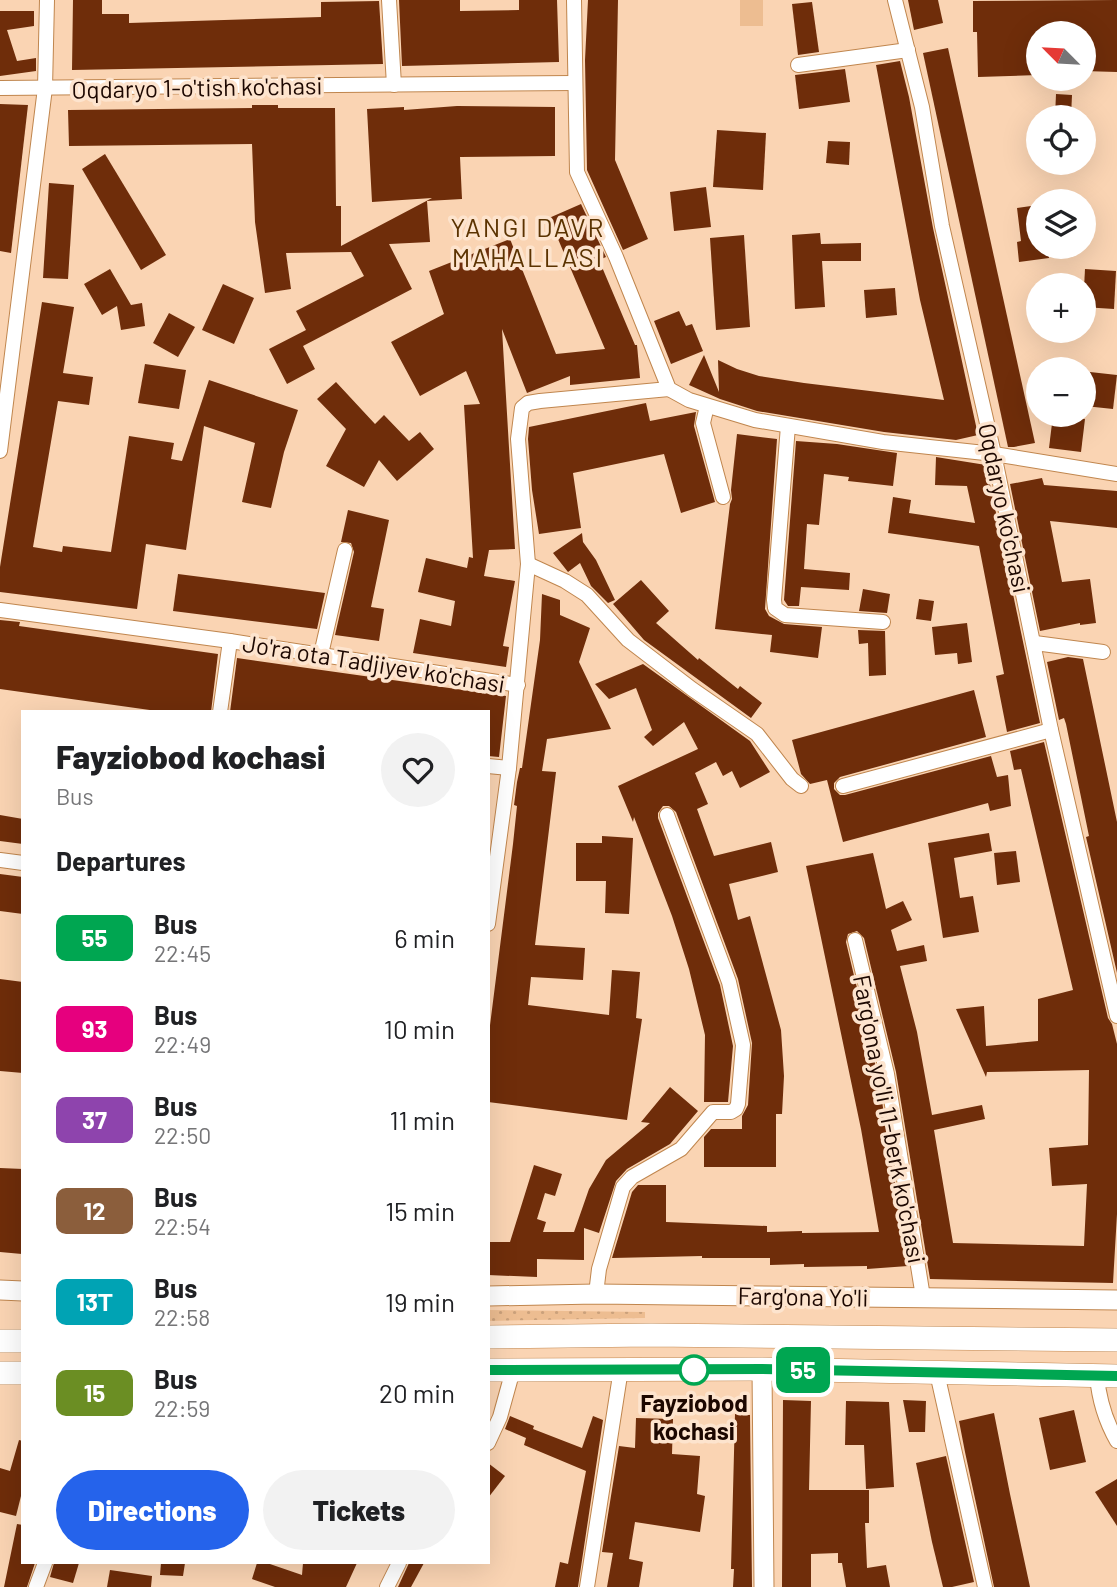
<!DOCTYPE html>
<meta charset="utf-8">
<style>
:root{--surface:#fff;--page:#f2f2f2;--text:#202124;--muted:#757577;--accent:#2563eb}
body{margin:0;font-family:Barlow,sans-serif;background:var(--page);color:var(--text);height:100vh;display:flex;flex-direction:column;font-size:26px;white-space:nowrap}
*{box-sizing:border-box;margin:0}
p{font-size:23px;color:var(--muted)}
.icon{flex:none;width:38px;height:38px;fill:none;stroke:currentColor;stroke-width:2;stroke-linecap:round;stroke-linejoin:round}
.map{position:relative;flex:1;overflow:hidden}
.sheet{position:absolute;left:21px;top:710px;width:469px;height:854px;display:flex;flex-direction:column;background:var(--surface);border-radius:0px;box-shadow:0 7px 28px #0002}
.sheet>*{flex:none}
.badge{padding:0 14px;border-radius:10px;font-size:24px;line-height:46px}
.needle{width:46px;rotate:294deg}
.controls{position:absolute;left:1026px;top:21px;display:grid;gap:14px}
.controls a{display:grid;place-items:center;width:70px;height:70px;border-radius:50%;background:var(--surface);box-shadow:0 7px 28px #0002;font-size:35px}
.map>.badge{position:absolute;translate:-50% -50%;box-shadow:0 0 0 4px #fff}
h2{padding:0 35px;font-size:26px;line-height:63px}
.round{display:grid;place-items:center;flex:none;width:74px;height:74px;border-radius:37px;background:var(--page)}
.head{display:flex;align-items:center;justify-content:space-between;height:119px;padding:0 35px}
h1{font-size:33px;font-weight:800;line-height:52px}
.cta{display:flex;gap:14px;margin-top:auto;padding:14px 35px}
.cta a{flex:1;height:80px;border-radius:42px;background:var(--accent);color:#fff;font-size:28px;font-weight:800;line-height:80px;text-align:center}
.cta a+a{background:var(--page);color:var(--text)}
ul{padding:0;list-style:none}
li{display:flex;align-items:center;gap:21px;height:91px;padding:0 35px}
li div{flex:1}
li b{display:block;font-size:26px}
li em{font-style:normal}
li .badge{min-width:77px;font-weight:700;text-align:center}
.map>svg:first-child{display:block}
.grass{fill:url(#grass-dots)}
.park{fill:#edbd91}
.building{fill:#6f2d0a}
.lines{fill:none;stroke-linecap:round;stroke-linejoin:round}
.street-casing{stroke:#c0864e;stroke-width:16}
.secondary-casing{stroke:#c0864e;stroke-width:21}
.primary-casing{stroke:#c0864e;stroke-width:24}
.street{stroke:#fff;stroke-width:14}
.secondary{stroke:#fff;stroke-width:19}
.primary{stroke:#fff;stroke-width:23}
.line-casing{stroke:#fff;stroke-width:16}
.line{stroke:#00a651;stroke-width:10}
.stop-dot{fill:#fff;stroke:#00a651;stroke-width:3.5}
.labels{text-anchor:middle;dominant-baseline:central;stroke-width:7;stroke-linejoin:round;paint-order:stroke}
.street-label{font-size:24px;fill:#1c0700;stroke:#fde4ce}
.stop-label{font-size:24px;font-weight:bold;fill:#1c0700;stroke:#fde4ce}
.neighbourhood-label{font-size:26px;letter-spacing:2px;fill:#5b3301;stroke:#fde4ce}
</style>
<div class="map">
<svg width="1117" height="1587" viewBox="0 0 1117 1587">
<defs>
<pattern id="grass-dots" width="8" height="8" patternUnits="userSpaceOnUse" patternTransform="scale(1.75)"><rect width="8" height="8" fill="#edbd91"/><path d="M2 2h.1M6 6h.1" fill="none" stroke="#cba17b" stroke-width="1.8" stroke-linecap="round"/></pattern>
</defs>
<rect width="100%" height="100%" fill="#fad4b3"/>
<!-- grass -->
<polygon class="grass" points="488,1310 645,1312 645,1318 488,1321"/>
<!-- park -->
<rect class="park" x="740" y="0" width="23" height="26"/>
<!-- building -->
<g class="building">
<polygon points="73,0 102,0 102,14 129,14 129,23 321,17 321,2 379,1 383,64 72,70"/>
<polygon points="399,0 460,0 460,11 519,10 519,0 557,0 559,62 402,66"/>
<polygon points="588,0 618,0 615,160 648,239 623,250 587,170 585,60"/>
<polygon points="908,0 938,0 943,23 914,30"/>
<polygon points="1117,0 1117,72 1083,71 1083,30 1038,31 1038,75 978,77 977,32 973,32 973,1"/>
<polygon points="812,2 819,52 798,55 792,4"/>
<polygon points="0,11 34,11 34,26 7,30 17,61 36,58 36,71 0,76"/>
<polygon points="948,48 1035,443 1014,447 1008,447 923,53"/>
<polygon points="900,61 909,97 933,228 978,435 956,440 884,432 757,411 720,399 689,385 704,355 719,392 718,360 737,369 759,376 804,383 944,400 920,300 876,65"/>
<polygon points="845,69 850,102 799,109 795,75"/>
<polygon points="1056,94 1072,95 1071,117 1055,117"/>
<polygon points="0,104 28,105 11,253 0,251"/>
<polygon points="252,105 278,105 278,108 335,108 336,206 341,206 341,246 432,198 372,202 367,109 404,107 404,110 457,106 555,107 555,156 460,157 462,199 427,201 430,242 389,244 412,289 303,346 315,369 287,384 269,349 306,330 296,311 364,276 351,252 286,253 291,289 265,293 255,222 252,144 69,146 68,110 252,108"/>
<polygon points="717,130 766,133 763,190 713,187"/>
<polygon points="828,141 850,142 849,165 826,163"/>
<polygon points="105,154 166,255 141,270 82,169"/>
<polygon points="49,183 74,185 68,279 43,278"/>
<polygon points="706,187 711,227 674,231 670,192"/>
<polygon points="581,204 606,257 599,260 635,345 637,345 640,378 570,385 570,376 527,393 502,329 515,549 489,550 484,576 515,581 503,646 509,647 506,667 413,653 420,619 451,626 455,601 418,592 426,558 467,568 469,557 473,558 464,405 480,404 466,371 420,396 391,342 444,314 429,271 510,239 556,354 605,349 549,218"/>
<polygon points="1038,205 1038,247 1048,247 1049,258 1019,262 1017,242 1021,241 1017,208"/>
<polygon points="820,233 821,244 861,243 861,261 822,261 825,307 795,309 792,235"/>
<polygon points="744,235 750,327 716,330 710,238"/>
<polygon points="110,269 131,305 142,303 145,326 121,330 117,306 102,315 84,284"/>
<polygon points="1085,269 1116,271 1114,309 1083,307"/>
<polygon points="223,284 254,298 234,344 202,330"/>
<polygon points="895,288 897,315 866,318 864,290"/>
<polygon points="42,302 74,307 63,373 93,377 89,405 58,401 33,547 62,552 63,546 111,552 129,436 174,443 171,459 182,461 209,380 298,410 284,452 271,508 242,502 255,443 204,426 186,550 146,544 137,609 0,592 0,567"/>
<polygon points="679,311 686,326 692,324 703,351 671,364 654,321"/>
<polygon points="169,313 195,327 178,357 153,343"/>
<polygon points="145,364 186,370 179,409 138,403"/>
<polygon points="1090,372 1117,375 1113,409 1085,406"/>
<polygon points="336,382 375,424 384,415 409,441 420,432 434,449 397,481 379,460 364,487 326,466 346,429 317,399"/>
<polygon points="646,403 650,421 696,412 694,426 715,502 681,513 664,454 573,473 581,528 539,534 532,490 528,439 529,427"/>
<polygon points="1053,415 1085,419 1081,452 1049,448"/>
<polygon points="737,434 777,439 765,609 769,616 784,624 822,627 818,658 770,652 772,635 715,629 730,504 732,499 731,490"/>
<polygon points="796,441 837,444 897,453 893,486 848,481 849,477 824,474 819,525 807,524 804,569 850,573 849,590 801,587 799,606 788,606 784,600"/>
<polygon points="936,457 986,465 1040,723 1007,732 996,676 1004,674 979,546 888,533 893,497 911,500 909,513 975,523 967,486 935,485"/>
<polygon points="1042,478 1044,485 1117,491 1117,528 1050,521 1062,582 1090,579 1096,623 1080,625 1080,623 1040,631 1010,484"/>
<polygon points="348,510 389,520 371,607 384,609 379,641 335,635 354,552 351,543 341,542"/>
<polygon points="582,533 583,542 596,560 615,600 608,603 591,586 580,563 568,572 553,553"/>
<polygon points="178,574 325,593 317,629 173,611"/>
<polygon points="641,580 669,611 656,623 698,660 699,658 738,689 740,686 762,703 751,718 644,640 613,604"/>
<polygon points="863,589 890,594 887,613 859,611"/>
<polygon points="542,594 560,600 560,615 590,628 579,662 611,729 547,739 542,771 556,772 535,945 585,948 583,980 531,977 528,1005 609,1015 612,970 640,972 636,1018 642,1019 627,1120 488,1102 488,1041 513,844 517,806 514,805 517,782 520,768 522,768 540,640"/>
<polygon points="919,599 934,601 931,621 916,619"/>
<polygon points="0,620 20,622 19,626 218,654 211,712 164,712 0,689"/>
<polygon points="967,623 972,662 958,664 957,653 935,655 932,627"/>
<polygon points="858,630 885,631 886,675 869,676 868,643 859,644"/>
<polygon points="1068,657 1083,659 1117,822 1117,973 1086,837 1089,836 1066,724 1064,718 1059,720 1047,662"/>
<polygon points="237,658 506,696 499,757 488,756 488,712 230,712"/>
<polygon points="643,664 750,741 770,772 740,788 732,771 723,776 716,762 695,773 708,804 697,809 714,856 771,842 778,872 729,884 738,920 750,916 781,1030 784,1076 782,1114 776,1114 776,1167 704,1167 704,1137 711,1129 742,1129 742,1116 748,1105 752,1043 738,979 676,812 669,806 663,806 658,813 658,818 720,985 733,1046 728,1102 704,1102 705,1035 689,969 672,916 634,817 633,822 618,786 698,749 684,722 653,746 644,737 652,730 636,688 609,699 595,684"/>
<polygon points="974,690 986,737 840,777 834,783 834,789 840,795 845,795 991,756 997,777 1008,775 1011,806 990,811 988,803 843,842 827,780 810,784 801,774 792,740"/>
<polygon points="1044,742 1108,1018 1112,1024 1117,1044 1117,1214 1113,1283 930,1279 896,1072 864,938 857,931 848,934 846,942 878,1076 908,1266 867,1269 867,1266 804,1267 804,1264 770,1265 770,1258 702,1258 702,1256 612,1258 632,1192 638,1185 666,1185 666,1222 767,1226 767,1232 802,1231 802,1233 879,1232 861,1129 806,866 873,853 886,909 903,901 912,920 891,930 897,951 924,945 927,961 900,966 917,1032 932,1115 982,1105 985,1119 934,1130 953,1243 1084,1246 1087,1184 1052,1186 1049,1148 1088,1145 1089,1070 987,1072 986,1077 956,1009 984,1006 986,1046 1038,1041 1038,999 1073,990 1021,769 1014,770 1010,751"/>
<polygon points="0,815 23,819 23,844 0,841"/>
<polygon points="989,833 992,851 954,858 960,898 973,896 979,932 943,938 928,843"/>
<polygon points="602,836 633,838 629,914 605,913 606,881 576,881 576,843 602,843"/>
<polygon points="1016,851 1020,882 997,885 994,853"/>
<polygon points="0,874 23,877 23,914 0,911"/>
<polygon points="0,979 23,982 23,1073 0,1071"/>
<polygon points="670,1087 698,1111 670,1144 627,1169 616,1181 599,1233 584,1228 584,1260 537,1259 537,1277 488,1275 488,1242 510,1242 534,1165 562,1174 555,1196 545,1193 537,1219 546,1222 543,1232 574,1232 589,1189 606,1160 650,1123 641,1122"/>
<polygon points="0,1168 23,1169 22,1254 0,1252"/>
<polygon points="783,1400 811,1401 809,1490 869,1490 869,1523 865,1523 867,1568 886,1565 890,1587 846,1587 842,1563 838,1563 838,1553 811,1554 811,1587 782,1587"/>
<polygon points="903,1400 926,1401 925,1432 909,1432"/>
<polygon points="846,1401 889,1402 894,1487 866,1489 864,1445 845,1445"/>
<polygon points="1074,1410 1086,1462 1050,1470 1039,1418"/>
<polygon points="994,1413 1010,1494 1030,1587 994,1587 965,1452 959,1421"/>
<polygon points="735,1414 750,1415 752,1587 733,1587 734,1569 731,1569"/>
<polygon points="510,1416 534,1426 533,1429 582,1448 593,1416 603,1420 578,1587 555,1587 560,1562 568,1564 586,1471 524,1445 526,1438 505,1429"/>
<polygon points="636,1418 673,1419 672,1454 700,1456 697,1494 705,1496 700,1532 635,1522 629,1559 643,1562 639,1587 607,1587 613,1553 602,1552 619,1446 635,1448"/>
<polygon points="19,1440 23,1441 23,1488 16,1516 0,1512 0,1468 10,1471"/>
<polygon points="946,1456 974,1582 952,1587 943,1587 932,1542 916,1463"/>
<polygon points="488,1463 505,1476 488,1498"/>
<polygon points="1117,1479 1117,1526 1095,1492"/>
<polygon points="17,1524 23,1525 23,1563 35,1563 27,1587 4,1587"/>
<polygon points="54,1563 79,1563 73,1583 50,1577"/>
<polygon points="161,1563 185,1563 183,1576 160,1575"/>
<polygon points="257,1563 267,1563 302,1575 303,1563 357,1563 346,1587 275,1587 252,1579"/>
<polygon points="409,1563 424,1563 411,1587 398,1587"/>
<polygon points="110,1570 152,1576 151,1587 107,1587"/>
</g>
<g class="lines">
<!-- street casing -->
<g class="street-casing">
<g id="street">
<polyline points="389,0 394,85"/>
<polyline points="574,0 577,172 616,257 669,389 689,400 755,420 883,442 994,454 1117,474"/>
<polyline points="895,0 922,107 942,226 994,454 1051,730 1117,1016"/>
<polyline points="798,65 908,50"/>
<polyline points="0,88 574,83"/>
<polyline points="707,406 703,423 723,497"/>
<polyline points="788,426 774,600 775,608 785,615 883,622"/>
<polyline points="0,451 45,88 47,0"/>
<polyline points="528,564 565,581 587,595 628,640 692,689 757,734 792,779 801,786"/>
<polyline points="0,610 230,641 518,685"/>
<polyline points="1035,643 1103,652"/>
<polyline points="321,654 345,550"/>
<polyline points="220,712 230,641"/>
<polyline points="488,766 509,768"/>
<polyline points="843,786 1051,730"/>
<polyline points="0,860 23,863"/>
<polyline points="488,924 509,768 528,564 518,439 522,408 528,403 540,401 669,389"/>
<polyline points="855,940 887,1074 923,1297"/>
<polyline points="596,1294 599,1269 623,1187 632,1177 681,1149 713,1112 731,1112 736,1109 738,1104 743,1045 729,982 667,815"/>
<polyline points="937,1373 985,1587"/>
<path d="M1097,1376C1099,1400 1105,1420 1117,1441"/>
<polyline points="488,1443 500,1417 513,1370"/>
<polyline points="36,1587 45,1563"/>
<polyline points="387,1587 399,1563"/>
<polyline points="587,1587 621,1369"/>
</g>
</g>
<!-- secondary casing -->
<g class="secondary-casing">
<g id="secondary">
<polyline points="0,1290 23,1291"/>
<polyline points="488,1296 596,1294 1117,1300"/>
<polyline points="762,1369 764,1587"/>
</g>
</g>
<!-- primary casing -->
<g class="primary-casing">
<g id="primary">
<polyline points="488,1337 651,1335 1117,1340"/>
<polyline points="0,1341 23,1341"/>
<polyline points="488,1370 762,1369 1117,1376"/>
<polyline points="0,1373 23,1373"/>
</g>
</g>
<!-- street -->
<use href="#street" class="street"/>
<!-- secondary -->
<use href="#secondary" class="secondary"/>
<!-- primary -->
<use href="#primary" class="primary"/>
</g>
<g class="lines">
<!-- line casing -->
<g class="line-casing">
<polyline id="line" points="488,1370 762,1369 1117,1376"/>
</g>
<!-- line -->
<use href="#line" class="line"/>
</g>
<!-- markers -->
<circle class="stop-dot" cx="694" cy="1370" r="14"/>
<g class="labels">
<!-- street labels -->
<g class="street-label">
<text transform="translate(197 87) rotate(-1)">Oqdaryo 1-o'tish ko'chasi</text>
<text transform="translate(1005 508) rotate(78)">Oqdaryo ko'chasi</text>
<text transform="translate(374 663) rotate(9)">Jo'ra ota Tadjiyev ko'chasi</text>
<text transform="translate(890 1119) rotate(79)">Farg'ona yo'li 11-berk ko'chasi</text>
<text transform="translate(803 1296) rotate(1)">Farg'ona Yo'li</text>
</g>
<!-- stop labels -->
<g class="stop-label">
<text x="694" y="1402">Fayziobod<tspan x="694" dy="28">kochasi</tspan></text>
</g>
<!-- neighbourhood labels -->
<g class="neighbourhood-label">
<text x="528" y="226">YANGI DAVR<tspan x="528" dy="30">MAHALLASI</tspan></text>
</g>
</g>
</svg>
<div class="controls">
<a><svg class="needle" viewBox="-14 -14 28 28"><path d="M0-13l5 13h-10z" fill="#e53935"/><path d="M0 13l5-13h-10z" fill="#757577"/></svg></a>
<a><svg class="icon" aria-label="locate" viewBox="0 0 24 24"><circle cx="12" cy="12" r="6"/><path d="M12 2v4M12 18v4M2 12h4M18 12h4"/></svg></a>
<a><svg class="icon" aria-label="layers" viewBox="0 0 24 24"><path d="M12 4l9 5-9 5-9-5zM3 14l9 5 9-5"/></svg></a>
<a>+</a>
<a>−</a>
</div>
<b class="badge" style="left:803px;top:1370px;background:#00a651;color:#fff">55</b>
<section class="sheet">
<div class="head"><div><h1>Fayziobod kochasi</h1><p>Bus</p></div><a class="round"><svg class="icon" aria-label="heart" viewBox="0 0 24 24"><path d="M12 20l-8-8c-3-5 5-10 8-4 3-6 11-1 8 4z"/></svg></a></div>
<h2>Departures</h2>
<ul>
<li><span class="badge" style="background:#00a651;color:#fff">55</span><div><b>Bus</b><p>22:45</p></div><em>6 min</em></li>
<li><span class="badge" style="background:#e6007e;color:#fff">93</span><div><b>Bus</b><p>22:49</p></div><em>10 min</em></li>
<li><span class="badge" style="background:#8e44ad;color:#fff">37</span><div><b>Bus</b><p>22:50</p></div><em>11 min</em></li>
<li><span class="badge" style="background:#8b5e3c;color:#fff">12</span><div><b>Bus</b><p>22:54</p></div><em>15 min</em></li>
<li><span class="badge" style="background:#00a3b4;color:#fff">13Т</span><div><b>Bus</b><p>22:58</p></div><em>19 min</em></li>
<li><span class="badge" style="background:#6b8e23;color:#fff">15</span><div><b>Bus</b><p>22:59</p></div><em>20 min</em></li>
</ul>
<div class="cta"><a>Directions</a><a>Tickets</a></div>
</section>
</div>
